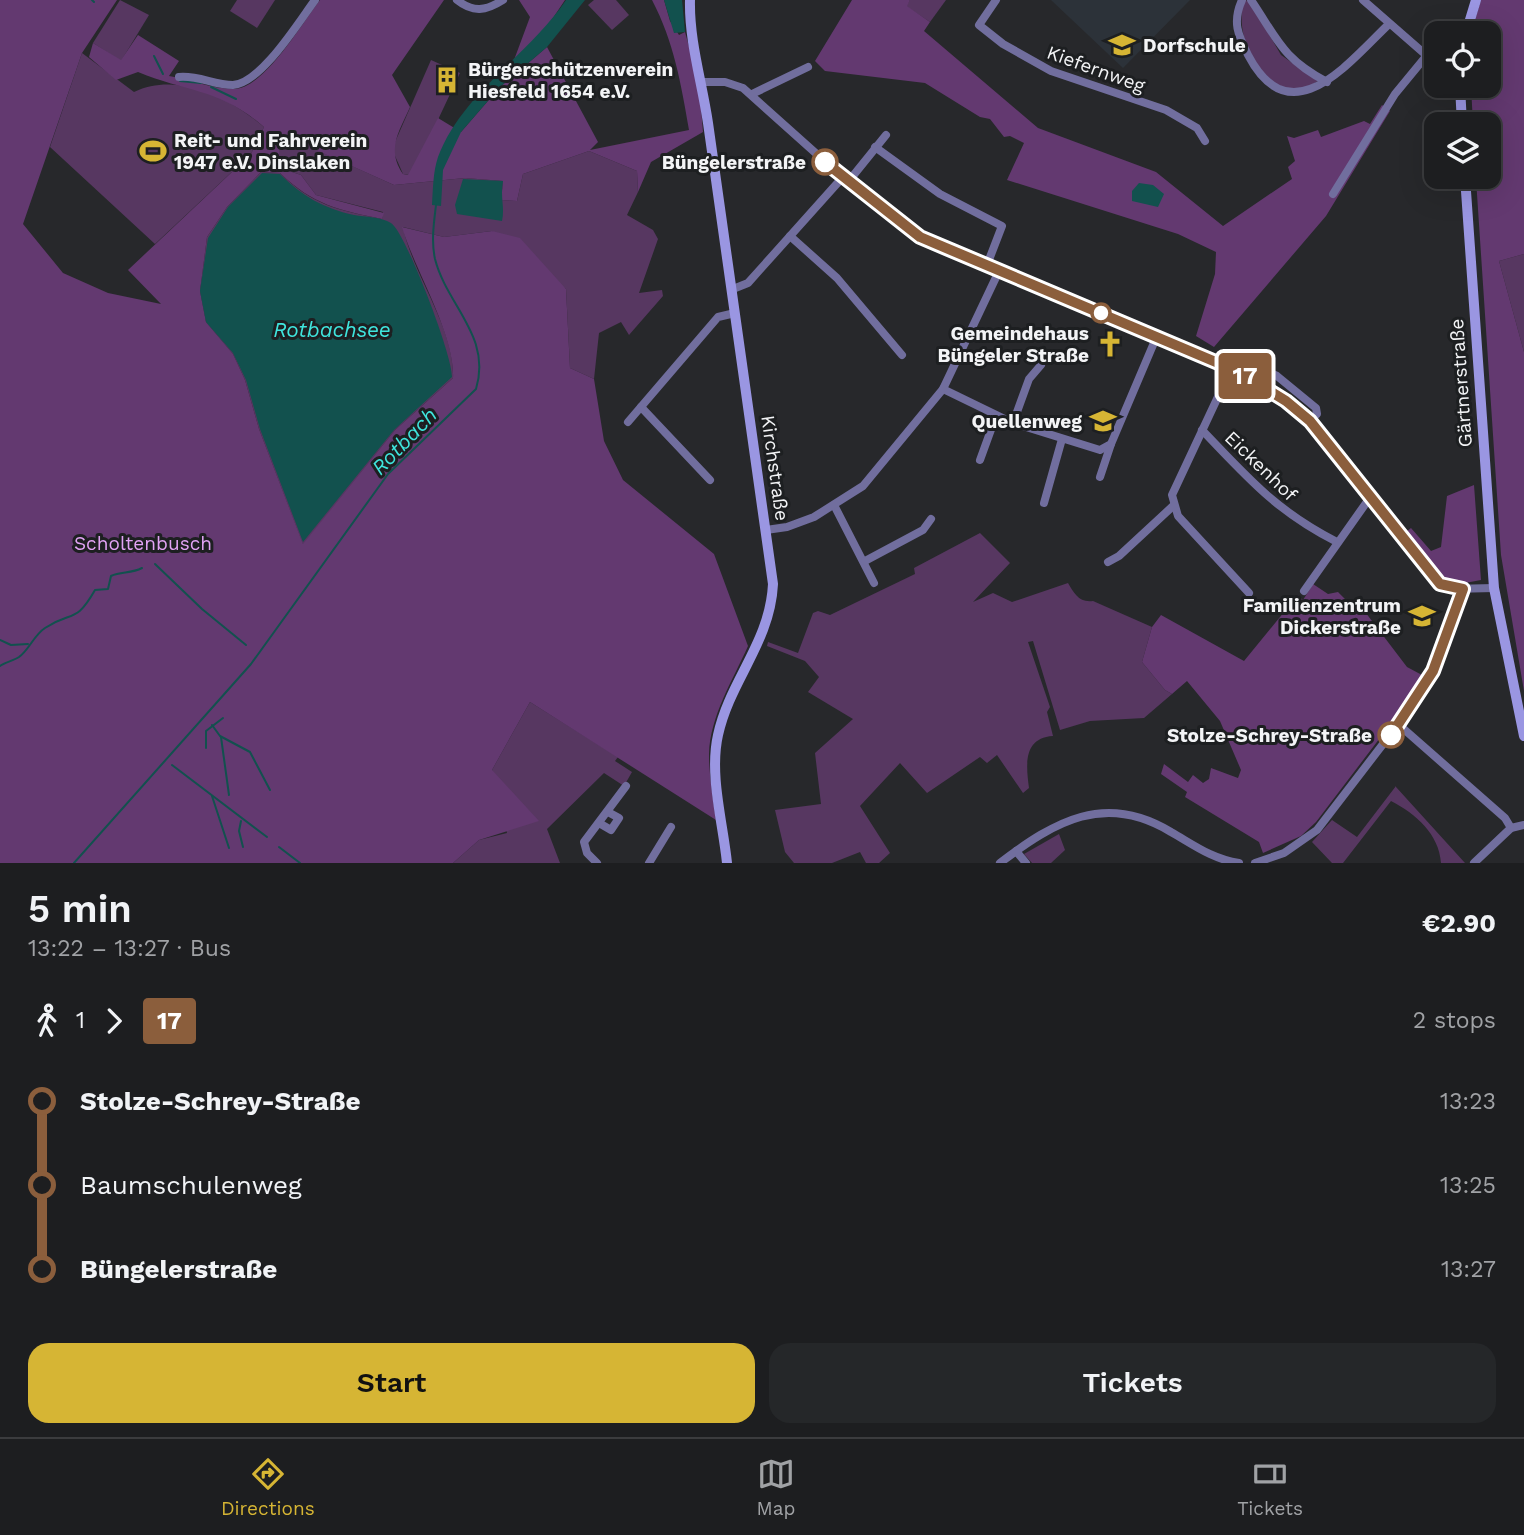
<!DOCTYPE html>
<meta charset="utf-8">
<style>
:root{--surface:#1d1e20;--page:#252729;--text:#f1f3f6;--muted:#a0a2a5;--line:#3b3c3e;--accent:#d6b534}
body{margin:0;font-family:"Work Sans",sans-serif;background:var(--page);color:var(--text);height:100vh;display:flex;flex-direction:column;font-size:26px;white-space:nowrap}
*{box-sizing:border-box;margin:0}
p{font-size:23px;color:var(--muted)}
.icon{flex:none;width:38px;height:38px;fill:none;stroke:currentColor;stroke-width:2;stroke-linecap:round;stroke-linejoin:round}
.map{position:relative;height:863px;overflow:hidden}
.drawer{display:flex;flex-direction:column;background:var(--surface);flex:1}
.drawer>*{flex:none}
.badge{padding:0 14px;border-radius:5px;font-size:24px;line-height:46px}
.controls{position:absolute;left:1424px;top:21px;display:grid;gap:14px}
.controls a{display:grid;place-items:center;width:77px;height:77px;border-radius:14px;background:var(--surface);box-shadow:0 7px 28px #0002,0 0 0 2px var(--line);font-size:35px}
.map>.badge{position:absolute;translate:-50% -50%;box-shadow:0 0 0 4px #fff}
.legs{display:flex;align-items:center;gap:10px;height:77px;padding:0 28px;font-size:23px}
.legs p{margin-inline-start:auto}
.summary{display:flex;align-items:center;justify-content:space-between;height:119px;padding:0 28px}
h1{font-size:38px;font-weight:600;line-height:52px}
.cta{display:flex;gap:14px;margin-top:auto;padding:14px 28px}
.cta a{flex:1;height:80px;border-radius:21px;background:var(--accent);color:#111;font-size:28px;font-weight:600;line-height:80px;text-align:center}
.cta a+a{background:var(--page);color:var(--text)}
ul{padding:0 28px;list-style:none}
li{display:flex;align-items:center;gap:24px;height:84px;font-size:26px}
li i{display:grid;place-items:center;width:10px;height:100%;margin:0 9px;background:currentColor}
li i::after{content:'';width:18px;height:18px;margin:-9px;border:5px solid;border-radius:50%;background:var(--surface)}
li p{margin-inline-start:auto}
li:first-child i{background:linear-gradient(#0000 50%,currentColor 0)}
li:last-child i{background:linear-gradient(currentColor 50%,#0000 0)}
.dock{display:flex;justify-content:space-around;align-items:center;height:98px;border-top:2px solid var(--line);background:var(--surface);font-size:19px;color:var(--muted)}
.dock a{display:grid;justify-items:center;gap:4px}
.dock .on{color:var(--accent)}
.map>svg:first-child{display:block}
.built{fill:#2c3239}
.green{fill:#573761}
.forest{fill:#633970}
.water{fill:#12514e}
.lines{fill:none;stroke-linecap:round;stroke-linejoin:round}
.stream{stroke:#12514e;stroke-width:2}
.street{stroke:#716e9e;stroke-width:8}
.secondary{stroke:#9a96e2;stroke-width:10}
.line-1-casing{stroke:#fff;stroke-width:16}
.line-1{stroke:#8b5e3c;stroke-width:10}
.stop-1-dot{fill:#fff;stroke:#8b5e3c;stroke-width:3.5}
.labels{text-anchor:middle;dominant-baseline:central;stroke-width:6;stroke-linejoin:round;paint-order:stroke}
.poi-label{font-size:19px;font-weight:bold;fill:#f3f4f6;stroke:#1d1f21;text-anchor:start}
.street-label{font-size:19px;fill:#f3f4f6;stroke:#1d1f21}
.stop-label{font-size:19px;font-weight:bold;fill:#f3f4f6;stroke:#1d1f21;text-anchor:end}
.park-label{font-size:19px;fill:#e2a3f5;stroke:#1d1f21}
.water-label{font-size:21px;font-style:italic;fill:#3fe5dd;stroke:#1d1f21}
</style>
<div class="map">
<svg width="1524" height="863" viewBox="0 0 1524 863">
<rect width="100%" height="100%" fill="#27282b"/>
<!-- built -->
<polygon class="built" points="1051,0 1190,0 1123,68"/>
<!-- green -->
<g class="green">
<polygon points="120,0 149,15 121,61 93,43"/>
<polygon points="237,0 275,0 257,28 230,11"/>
<polygon points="594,0 616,0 629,15 612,30 588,5"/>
<polygon points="910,0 946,0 930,22 906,6"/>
<path d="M1249,0L1281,55L1318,81C1272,112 1231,42 1244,1Z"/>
<path d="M82,53L134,92C178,71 230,98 264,127L251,154L155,244L50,147Z"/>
<polygon points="431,60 460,73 419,160 409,175 403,174 392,149"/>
<path d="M277,132L394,185L465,178L503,181L501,200L517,201L523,174L589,151L637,171L638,192L627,215L653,230L658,239L639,293L662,290L663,296L629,335L621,322L599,333L594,379L570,368L566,289L492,231L444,237L403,227C413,276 455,328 453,378L395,430L303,545L259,429L245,380L233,354L206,322L200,291L207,237L227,207L261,172L280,173C312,205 338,210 382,219L383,212L316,195L301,175L280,168Z"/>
<polygon points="1524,254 1524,352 1499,261"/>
<path d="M980,533L1010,563L973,602L993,593L1012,602L1068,583C1074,593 1079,603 1093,601L1152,627L1142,662L1165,690L1172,694L1144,718L1090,721L1060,730L1033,641L1028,642L1050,707L1047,712L1053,736C1023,738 1026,765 1029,788L1023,793L997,755L987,763L980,757L927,793L900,763L860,806L890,853L879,863H866L860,852L832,863H794L785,852L775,810L821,804L815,753L853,719L808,692L819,677L805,661L767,646L768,642L798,653L813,613L818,611L830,615L915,574L914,568Z"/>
<polygon points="530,702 618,757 615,761 632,772 624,786 604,773 547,829 560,863 453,863 479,840 507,833 492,770"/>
<path d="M1396,786V787L1465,863H1441C1439,834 1416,814 1391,801L1343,863H1332L1312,842L1332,820L1357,837Z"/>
<polygon points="1059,834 1065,850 1051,863 1032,863 1024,854"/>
</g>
<!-- forest -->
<g class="forest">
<path d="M0,0H117L82,53L23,224L63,273L108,293L161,304L128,270L251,154L264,127C219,88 189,93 138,72L116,80L89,57L93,43L121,60L138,35L179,61L169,76C190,79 212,89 234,89C264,89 302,23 320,0H444L392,75L410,107C399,132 386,149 403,174L408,175L438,118L461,132L500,87L547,47L598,142L590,150L689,130C681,84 674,42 652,0H664L670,21L679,35L685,32L699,82L703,132L651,162L638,192L637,171L589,151L523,174L517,201L501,200L503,181L465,178L394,185L278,133L280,168L301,175L316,195L384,213L382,219C339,210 313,205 280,173L261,172L227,207L207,237L200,291L206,322L233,354L245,380L259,429L303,544L395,430L453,378C455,334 415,271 402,227L444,237L492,231L520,238L566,289L570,368L594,379L604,441L623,480L714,554L748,646C733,680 710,716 709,754C709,776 713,798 716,820L530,702L492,770L539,821L479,840L453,863H0Z"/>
<polygon points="519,0 565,0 547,27 514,60 530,17"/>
<polygon points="852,0 910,0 907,6 930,22 924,31 1038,128 1156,172 1223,226 1292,179 1288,167 1295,161 1287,136 1294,138 1318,130 1321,137 1364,121 1370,124 1382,105 1390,111 1326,216 1214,347 1196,336 1215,274 1216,252 1178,234 1007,180 1024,143 1010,136 1004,137 990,119 980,117 925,83 825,71 815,61"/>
<polygon points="1481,0 1524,0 1524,254 1499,261 1524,352 1524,691 1501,555 1476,179 1489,177 1489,124 1473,124 1471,86 1489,86 1489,33 1471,33"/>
<polygon points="1474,485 1481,580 1465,583 1447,580 1406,532 1411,528 1431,551 1441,547 1447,496"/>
<polygon points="1313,584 1328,594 1338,592 1350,604 1356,600 1407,667 1422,675 1405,705 1316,822 1301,836 1263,853 1259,842 1185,797 1187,792 1161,774 1164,764 1188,782 1193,775 1203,783 1209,779 1211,768 1238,778 1241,770 1220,721 1187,681 1172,694 1165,690 1142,662 1152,627 1161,615 1244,661 1298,595 1303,600"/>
</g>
<!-- water -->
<g class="water">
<path d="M566,0H585L547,47L500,87L461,132L443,170L441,206L432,205C433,189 433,172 438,157C462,93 529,55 566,0Z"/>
<polygon points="664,0 682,0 685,32 674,33"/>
<path d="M262,173L280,174C302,196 323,208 354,215C366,217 381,217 391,223C405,231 453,356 452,377L394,430L303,542L260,429L246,380L233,353L206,322L200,291L208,238L228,207Z"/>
<path d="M463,179L503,181C500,198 505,207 502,221L457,214L455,205Z"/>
<polygon points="1139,183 1153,185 1164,194 1158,207 1132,201 1132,191"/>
</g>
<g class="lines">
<!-- stream -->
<g class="stream">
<polyline points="92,0 94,2"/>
<polyline points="154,56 163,74"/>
<polyline points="180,81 201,83"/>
<polyline points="211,87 236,99"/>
<polyline points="155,564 202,609 246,645"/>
<polyline points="0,640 11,645 28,644"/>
<path d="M0,666C5,662 13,661 19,657C29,650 34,635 45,628C72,610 75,625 95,590L108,589L111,576C121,571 131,574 142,568"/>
<polyline points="212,725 220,736 250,752 270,790"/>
<polyline points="221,737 229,795"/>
<polyline points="206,748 206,731 223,718"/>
<polyline points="172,765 267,837"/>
<polyline points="212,796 229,848"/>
<polyline points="241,821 239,831 243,847"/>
<polyline points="279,847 300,863"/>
<path d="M74,863L251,664L388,474L476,389C492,336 447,306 435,259C431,241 434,222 436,205"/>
</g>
<!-- street -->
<g class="street">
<path d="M457,0C473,13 486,11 503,0"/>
<polyline points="996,0 979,25 1003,44 1051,71 1166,110 1197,128 1205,141"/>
<path d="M1242,0C1232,22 1238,35 1248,55C1291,137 1348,63 1389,24"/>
<path d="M1251,0C1278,40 1282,58 1327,82"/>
<polyline points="1363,0 1426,55"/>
<polyline points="1450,33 1453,33"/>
<path d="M179,77C198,75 214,85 233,85C261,83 298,23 315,0"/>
<polyline points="702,82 725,82 743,88 848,182 921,237 1237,371 1286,401 1310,421 1440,584 1451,589 1494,588"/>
<polyline points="752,94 808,67"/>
<polyline points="875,147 940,194 1002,226 987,265"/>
<polyline points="848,182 886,135"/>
<polyline points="1333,194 1395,94 1437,43"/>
<polyline points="790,236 837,278 902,355"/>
<polyline points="733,289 748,283 842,178"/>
<polyline points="1223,366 1236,357 1277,376 1316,408 1317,414 1310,421"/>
<polyline points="1231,369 1172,495 1178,516 1249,593"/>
<polyline points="943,389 1013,423 1100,450 1111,444 1156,338"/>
<polyline points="641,407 710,480"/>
<polyline points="628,422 718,317 735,313"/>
<polyline points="1013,423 1029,379 1041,365"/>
<path d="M1202,430C1248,478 1276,511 1337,542"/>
<polyline points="980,460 996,416"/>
<polyline points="1100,477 1111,444"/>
<polyline points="1044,503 1062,439"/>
<polyline points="834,505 874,583"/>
<polyline points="766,530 787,527 814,517 863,486 943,389 999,271"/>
<polyline points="865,561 923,530 931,519"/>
<polyline points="1108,562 1119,556 1173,506"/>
<polyline points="1304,591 1371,496"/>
<polyline points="1398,724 1505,818 1511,828"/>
<polyline points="599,823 611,830 619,818 608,812"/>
<polyline points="1016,851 1026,863"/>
<polyline points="597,863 587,853 584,842 626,786"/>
<polyline points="649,863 671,827"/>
<path d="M1000,863C1055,821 1105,792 1171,832C1194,845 1212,859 1239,863"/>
<polyline points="1255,863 1284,853 1317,830 1390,735 1433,671 1463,589"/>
<polyline points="1474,863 1511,828 1524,825"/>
</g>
<!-- secondary -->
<g class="secondary">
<path d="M690,0C689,41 702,82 708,123L773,584C770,643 730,680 718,735C709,775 723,823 727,863"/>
<polyline points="1466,33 1476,0"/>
<polyline points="1460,86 1462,124"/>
<polyline points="1465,177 1494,588 1524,736"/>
</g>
</g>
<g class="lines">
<!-- line-1 casing -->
<g class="line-1-casing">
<polyline id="line-1" points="825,162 920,237 1237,371 1286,401 1310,421 1440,584 1463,589 1433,671 1391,735"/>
</g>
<!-- line-1 -->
<use href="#line-1" class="line-1"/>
</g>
<!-- icons -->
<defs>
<g id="school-bare" transform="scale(2.1)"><path d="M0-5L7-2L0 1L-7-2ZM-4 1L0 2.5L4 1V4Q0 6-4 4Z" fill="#d6b534" stroke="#1d1f21" stroke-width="2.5" paint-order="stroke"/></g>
<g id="building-bare" transform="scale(2.1)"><path d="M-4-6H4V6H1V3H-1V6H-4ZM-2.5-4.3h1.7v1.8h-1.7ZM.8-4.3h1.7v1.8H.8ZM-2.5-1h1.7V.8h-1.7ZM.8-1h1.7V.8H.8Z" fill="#d6b534" stroke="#1d1f21" stroke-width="2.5" paint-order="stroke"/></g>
<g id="stadium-bare" transform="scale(2.1)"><path d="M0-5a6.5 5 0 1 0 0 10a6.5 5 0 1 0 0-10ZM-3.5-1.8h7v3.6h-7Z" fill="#d6b534" stroke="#1d1f21" stroke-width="2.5" paint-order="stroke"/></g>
<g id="church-bare" transform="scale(2.1)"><path d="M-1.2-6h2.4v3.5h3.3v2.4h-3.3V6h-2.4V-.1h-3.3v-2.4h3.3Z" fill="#d6b534" stroke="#1d1f21" stroke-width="2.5" paint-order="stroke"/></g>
</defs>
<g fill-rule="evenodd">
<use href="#school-bare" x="1122" y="45"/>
<use href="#building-bare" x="447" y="80"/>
<use href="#stadium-bare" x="153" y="151"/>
<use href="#church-bare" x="1110" y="344"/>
<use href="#school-bare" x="1103" y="421"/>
<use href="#school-bare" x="1422" y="616"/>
</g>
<!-- markers -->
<g class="stop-1-dot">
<circle cx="825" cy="162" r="12"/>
<circle cx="1101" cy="313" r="9"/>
<circle cx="1391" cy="735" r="12"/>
</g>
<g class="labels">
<!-- poi labels -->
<g class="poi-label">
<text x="1143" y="45">Dorfschule</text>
<text x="468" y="69">Bürgerschützenverein<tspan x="468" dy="22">Hiesfeld 1654 e.V.</tspan></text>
<text x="174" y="140">Reit- und Fahrverein<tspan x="174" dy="22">1947 e.V. Dinslaken</tspan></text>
<text x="1089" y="333" text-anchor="end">Gemeindehaus<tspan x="1089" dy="22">Büngeler Straße</tspan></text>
<text x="1082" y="421" text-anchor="end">Quellenweg</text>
<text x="1401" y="605" text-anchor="end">Familienzentrum<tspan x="1401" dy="22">Dickerstraße</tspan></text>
</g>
<!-- street labels -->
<g class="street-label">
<text transform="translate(1096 69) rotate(20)">Kiefernweg</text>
<text transform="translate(1461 383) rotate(-94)">Gärtnerstraße</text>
<text transform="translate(1261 466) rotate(44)">Eickenhof</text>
<text transform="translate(775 468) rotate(82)">Kirchstraße</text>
</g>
<!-- stop labels -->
<g class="stop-label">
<text x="806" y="162">Büngelerstraße</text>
<text x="1372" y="735">Stolze-Schrey-Straße</text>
</g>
<!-- park labels -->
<g class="park-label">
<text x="143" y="543">Scholtenbusch</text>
</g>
<!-- water labels -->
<g class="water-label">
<text x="332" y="329">Rotbachsee</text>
<text transform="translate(404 441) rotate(-46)">Rotbach</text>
</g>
</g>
</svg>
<div class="controls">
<a><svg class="icon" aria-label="locate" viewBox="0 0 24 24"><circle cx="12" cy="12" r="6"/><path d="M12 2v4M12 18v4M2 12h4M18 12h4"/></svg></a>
<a><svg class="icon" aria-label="layers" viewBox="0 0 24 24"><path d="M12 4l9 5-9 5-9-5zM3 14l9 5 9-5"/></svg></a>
</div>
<b class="badge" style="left:1245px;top:376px;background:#8b5e3c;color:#fff">17</b>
</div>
<section class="drawer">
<div class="summary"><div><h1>5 min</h1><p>13:22 – 13:27 · Bus</p></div><b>€2.90</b></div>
<div class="legs"><svg class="icon" aria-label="walk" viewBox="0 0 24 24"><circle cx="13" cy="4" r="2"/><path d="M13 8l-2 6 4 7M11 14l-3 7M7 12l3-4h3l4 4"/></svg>1<svg class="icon" aria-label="forward" viewBox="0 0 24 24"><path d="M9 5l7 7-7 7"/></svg><b class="badge" style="background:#8b5e3c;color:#fff">17</b><p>2 stops</p></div>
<ul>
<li><i style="color:#8b5e3c"></i><b>Stolze-Schrey-Straße</b><p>13:23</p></li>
<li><i style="color:#8b5e3c"></i><span>Baumschulenweg</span><p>13:25</p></li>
<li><i style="color:#8b5e3c"></i><b>Büngelerstraße</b><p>13:27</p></li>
</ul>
<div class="cta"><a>Start</a><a>Tickets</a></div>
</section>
<nav class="dock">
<a class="on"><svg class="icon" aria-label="directions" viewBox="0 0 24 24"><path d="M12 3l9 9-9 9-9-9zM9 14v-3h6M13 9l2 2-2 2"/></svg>Directions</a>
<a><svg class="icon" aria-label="map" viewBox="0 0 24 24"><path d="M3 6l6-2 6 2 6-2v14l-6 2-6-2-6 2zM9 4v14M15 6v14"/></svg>Map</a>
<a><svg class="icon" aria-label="tickets" viewBox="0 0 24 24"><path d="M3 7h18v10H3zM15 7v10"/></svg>Tickets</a>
</nav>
